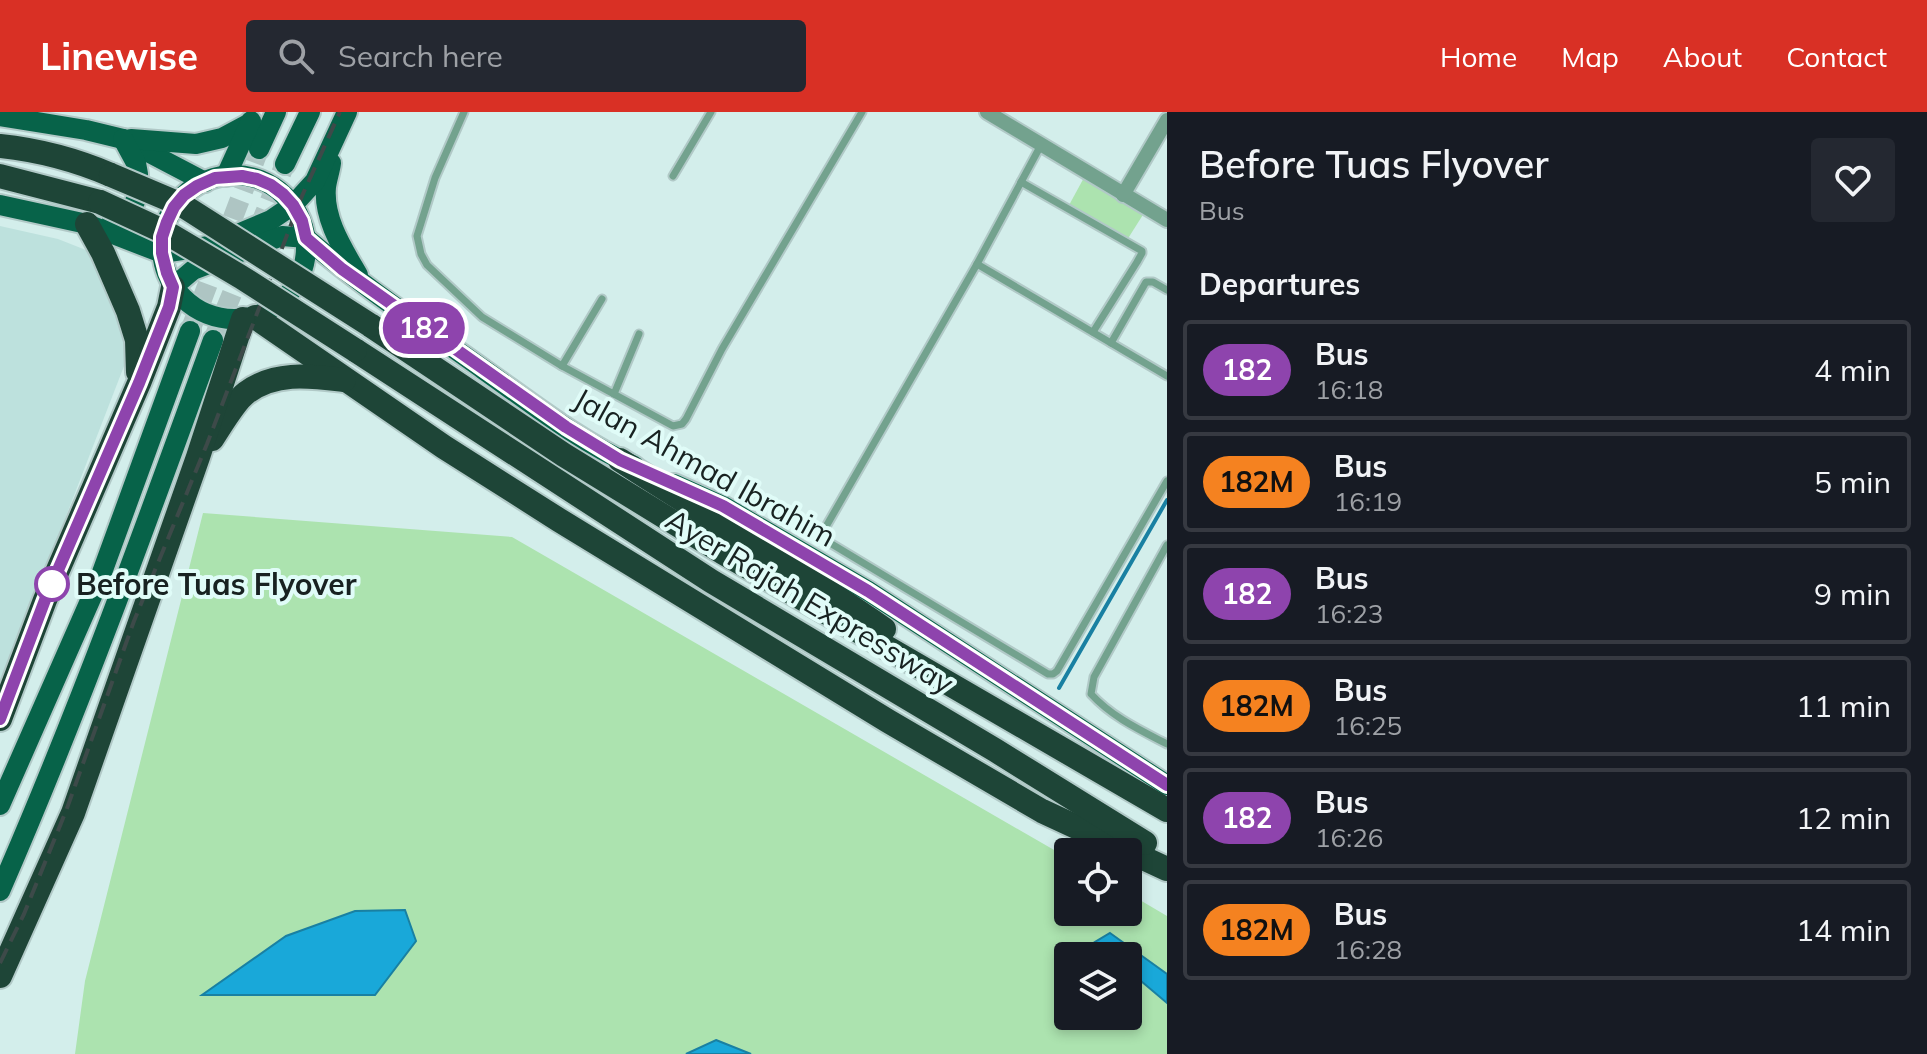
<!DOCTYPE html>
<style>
:root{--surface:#171b24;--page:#242831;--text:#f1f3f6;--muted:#9ea1a6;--line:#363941;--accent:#d93025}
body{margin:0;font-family:Mulish,sans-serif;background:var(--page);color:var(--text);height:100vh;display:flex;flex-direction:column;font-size:30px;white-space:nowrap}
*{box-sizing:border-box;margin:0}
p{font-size:26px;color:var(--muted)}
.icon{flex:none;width:44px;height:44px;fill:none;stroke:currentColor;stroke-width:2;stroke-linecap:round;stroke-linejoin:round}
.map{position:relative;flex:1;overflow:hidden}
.side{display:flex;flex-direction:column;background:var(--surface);width:760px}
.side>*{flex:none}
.badge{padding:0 16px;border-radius:26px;font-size:28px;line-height:52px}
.buttons{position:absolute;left:1054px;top:726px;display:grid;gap:16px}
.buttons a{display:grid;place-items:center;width:88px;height:88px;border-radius:8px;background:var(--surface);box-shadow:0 4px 12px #0003;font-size:40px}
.map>.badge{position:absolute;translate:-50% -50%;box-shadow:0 0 0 4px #fff}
h2{padding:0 32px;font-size:30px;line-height:72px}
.round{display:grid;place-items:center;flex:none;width:84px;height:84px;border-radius:8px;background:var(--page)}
.overview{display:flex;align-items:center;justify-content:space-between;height:136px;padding:0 32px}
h1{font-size:38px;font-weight:600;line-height:60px}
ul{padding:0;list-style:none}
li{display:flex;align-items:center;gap:24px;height:100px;margin:0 16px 12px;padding:0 16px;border:4px solid var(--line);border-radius:8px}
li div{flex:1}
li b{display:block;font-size:30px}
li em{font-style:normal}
li .badge{min-width:88px;font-weight:700;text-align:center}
header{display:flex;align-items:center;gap:48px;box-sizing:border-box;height:112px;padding:0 40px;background:var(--accent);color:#fff}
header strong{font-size:38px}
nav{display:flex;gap:44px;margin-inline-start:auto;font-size:28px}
.search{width:560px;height:72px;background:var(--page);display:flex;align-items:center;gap:20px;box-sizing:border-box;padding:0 28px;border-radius:8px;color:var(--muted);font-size:30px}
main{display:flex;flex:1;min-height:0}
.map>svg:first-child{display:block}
.built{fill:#bde1dd}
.green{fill:#ace3af;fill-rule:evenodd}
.water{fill:#19a8d9;stroke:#1980a2;stroke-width:2}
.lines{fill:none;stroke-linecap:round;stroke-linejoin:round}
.stream{stroke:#1980a2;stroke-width:4}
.primary-tunnel{stroke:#aec5c3;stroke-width:20;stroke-dasharray:20 10;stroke-linecap:butt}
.lane-casing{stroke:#b1c9c7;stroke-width:11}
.street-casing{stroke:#b1c9c7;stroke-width:18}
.primary-casing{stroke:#b1c9c7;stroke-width:24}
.highway-casing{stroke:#b1c9c7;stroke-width:28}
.lane{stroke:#73a28e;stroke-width:7}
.street{stroke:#73a28e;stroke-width:14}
.primary{stroke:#076349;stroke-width:20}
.highway{stroke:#1e4537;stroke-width:24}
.rail{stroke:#3d4a49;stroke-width:4;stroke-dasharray:16 8;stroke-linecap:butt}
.highway-bridge-casing{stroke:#b1c9c7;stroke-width:28;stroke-linecap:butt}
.highway-bridge{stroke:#1e4537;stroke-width:24}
.line-casing{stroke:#fff;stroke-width:18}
.line{stroke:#8e44ad;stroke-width:12}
.stop-dot{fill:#fff;stroke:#8e44ad;stroke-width:4}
.labels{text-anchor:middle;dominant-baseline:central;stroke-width:8;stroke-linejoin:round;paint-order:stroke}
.street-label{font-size:30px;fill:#182221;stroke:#e0fcf8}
.stop-label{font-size:30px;font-weight:bold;fill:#182221;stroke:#e0fcf8;text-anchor:start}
</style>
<header>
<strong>Linewise</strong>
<div class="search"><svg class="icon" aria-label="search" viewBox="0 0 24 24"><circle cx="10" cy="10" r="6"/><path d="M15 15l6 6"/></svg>Search here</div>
<nav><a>Home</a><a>Map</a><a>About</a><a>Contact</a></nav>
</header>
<main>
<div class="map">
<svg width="1167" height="942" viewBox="0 0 1167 942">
<rect width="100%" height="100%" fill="#d3eeeb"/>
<!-- built -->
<polygon class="built" points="0,114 58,127 96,142 131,236 0,575"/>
<!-- green -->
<g class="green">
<polygon points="1086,62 1146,98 1127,128 1068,95"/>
<path d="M203,401L512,425L1068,746V800H1128V781L1167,804V942H75L85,869ZM1068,844H1128V904H1068Z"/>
</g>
<!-- water -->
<g class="water">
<polygon points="405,798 416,829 375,883 202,883 286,824 355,799"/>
<polygon points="1110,821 1167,862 1167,891 1128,858 1128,844 1111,844 1095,830"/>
<polygon points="716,928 751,942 686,942"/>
</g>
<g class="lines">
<!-- stream -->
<polyline class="stream" points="1059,576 1167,388"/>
<!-- primary-tunnel -->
<g class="primary-tunnel">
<polyline points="190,219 259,37"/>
<polyline points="213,228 285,52"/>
</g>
<!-- lane casing -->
<g class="lane-casing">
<g id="lane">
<polyline points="464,0 435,66 417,124 421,142 427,153 482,205 562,254 673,314 682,312 686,307 722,237 862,0"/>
<polyline points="1041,33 977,152 824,418 823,425 825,428 1048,562 1053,562 1057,559 1167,369"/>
<polyline points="673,64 711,0"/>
<polyline points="1021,70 1142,139 1142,141 1137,150 1093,220"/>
<polyline points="977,152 1167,264"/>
<polyline points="1111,231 1146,170 1153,170 1167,178"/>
<polyline points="562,254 602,187"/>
<polyline points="614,282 639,222"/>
<path d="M1167,433L1094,565L1091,582C1112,605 1140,618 1167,632"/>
</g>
</g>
<!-- street casing -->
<g class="street-casing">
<g id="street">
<polyline points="987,0 1167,108"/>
<polyline points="1123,83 1167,8"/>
</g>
</g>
<!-- primary casing -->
<g class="primary-casing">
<g id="primary">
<polyline points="0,4 86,18 123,27 205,70"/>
<polyline points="131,27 196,32 222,26 250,11"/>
<polyline points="259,37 276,0"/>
<path d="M331,51C330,59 327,67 326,75C323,107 343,137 358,163"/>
<polyline points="285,52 310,0"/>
<circle cx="234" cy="135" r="72"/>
<polyline points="226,64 251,9"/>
<polyline points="0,93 87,112 162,141 209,134 271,108 293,93 315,69 347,0"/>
<polyline points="112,106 133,94 137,85 138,62 136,51 123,27"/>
<path d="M306,126C362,174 424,215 484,258C532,292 580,330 634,354"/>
<polyline points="173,175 193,158 282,124 306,126"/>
<polyline points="674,372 723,394 868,479 1167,673"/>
<polyline points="0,693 100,466 190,219"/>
<path d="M0,779C79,598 146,413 213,228"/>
</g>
</g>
<!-- highway casing -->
<g class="highway-casing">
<g id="highway">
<path d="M0,34C38,38 76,48 111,63"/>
<polyline points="0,64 100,90"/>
<polyline points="87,112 103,141 128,199 137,228 138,260"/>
<polyline points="255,205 444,335 559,408 888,609 1042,699 1167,757"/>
<polyline points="370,213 564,343 722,440 1167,698"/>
<polyline points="355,238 711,469 995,638 1145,731"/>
<path d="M212,327C220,315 235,289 246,281C275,259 310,264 344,268"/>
<path d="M620,348C707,405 798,457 884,517"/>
<polyline points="0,607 45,488 139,271 169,195 173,175"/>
<polyline points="0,864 73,701 198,345 243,207"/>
</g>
</g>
<!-- lane -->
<use href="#lane" class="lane"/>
<!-- street -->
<use href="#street" class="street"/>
<!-- primary -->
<use href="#primary" class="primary"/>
<!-- highway -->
<use href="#highway" class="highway"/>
<!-- rail -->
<polyline class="rail" points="0,851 24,802 66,699 134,509 207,332 302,84 340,0"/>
<!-- highway-bridge casing -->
<g class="highway-bridge-casing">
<g id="highway-bridge">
<polyline points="111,63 182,93 370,213"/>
<polyline points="100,90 167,121 241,165 355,238"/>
</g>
</g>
<!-- highway-bridge -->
<use href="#highway-bridge" class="highway-bridge"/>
</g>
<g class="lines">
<!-- line casing -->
<g class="line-casing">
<polyline id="line" points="0,607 45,488 139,271 169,195 173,175 167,161 162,141 162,125 167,110 174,95 184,83 197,74 215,66 242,64 257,67 271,73 283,82 293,93 302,109 306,126 342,157 566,315 620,348 723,394 868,479 1167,673"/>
</g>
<!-- line -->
<use href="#line" class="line"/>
</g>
<!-- markers -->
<circle class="stop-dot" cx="52" cy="472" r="16"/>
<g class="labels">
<!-- street labels -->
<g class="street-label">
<text transform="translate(705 355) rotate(29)">Jalan Ahmad Ibrahim</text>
<text transform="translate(810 489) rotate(31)">Ayer Rajah Expressway</text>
</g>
<!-- stop labels -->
<g class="stop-label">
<text x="76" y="472">Before Tuas Flyover</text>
</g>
</g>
</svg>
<div class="buttons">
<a><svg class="icon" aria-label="locate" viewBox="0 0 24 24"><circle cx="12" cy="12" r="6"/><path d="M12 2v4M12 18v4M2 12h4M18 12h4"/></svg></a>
<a><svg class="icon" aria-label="layers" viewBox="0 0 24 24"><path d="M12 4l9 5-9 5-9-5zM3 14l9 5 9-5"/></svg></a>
</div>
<b class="badge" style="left:424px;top:216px;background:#8e44ad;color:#fff">182</b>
</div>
<section class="side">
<div class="overview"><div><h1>Before Tuas Flyover</h1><p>Bus</p></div><a class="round"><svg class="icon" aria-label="heart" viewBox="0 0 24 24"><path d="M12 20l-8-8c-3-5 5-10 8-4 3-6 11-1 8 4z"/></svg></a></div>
<h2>Departures</h2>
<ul>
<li><span class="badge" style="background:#8e44ad;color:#fff">182</span><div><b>Bus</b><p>16:18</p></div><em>4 min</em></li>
<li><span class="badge" style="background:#f58220;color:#111">182M</span><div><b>Bus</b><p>16:19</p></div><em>5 min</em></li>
<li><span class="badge" style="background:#8e44ad;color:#fff">182</span><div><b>Bus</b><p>16:23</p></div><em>9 min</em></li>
<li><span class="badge" style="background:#f58220;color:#111">182M</span><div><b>Bus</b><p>16:25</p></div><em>11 min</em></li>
<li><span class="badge" style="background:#8e44ad;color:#fff">182</span><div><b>Bus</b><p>16:26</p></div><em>12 min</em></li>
<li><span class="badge" style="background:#f58220;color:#111">182M</span><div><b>Bus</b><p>16:28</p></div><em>14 min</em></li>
</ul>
</section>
</main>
